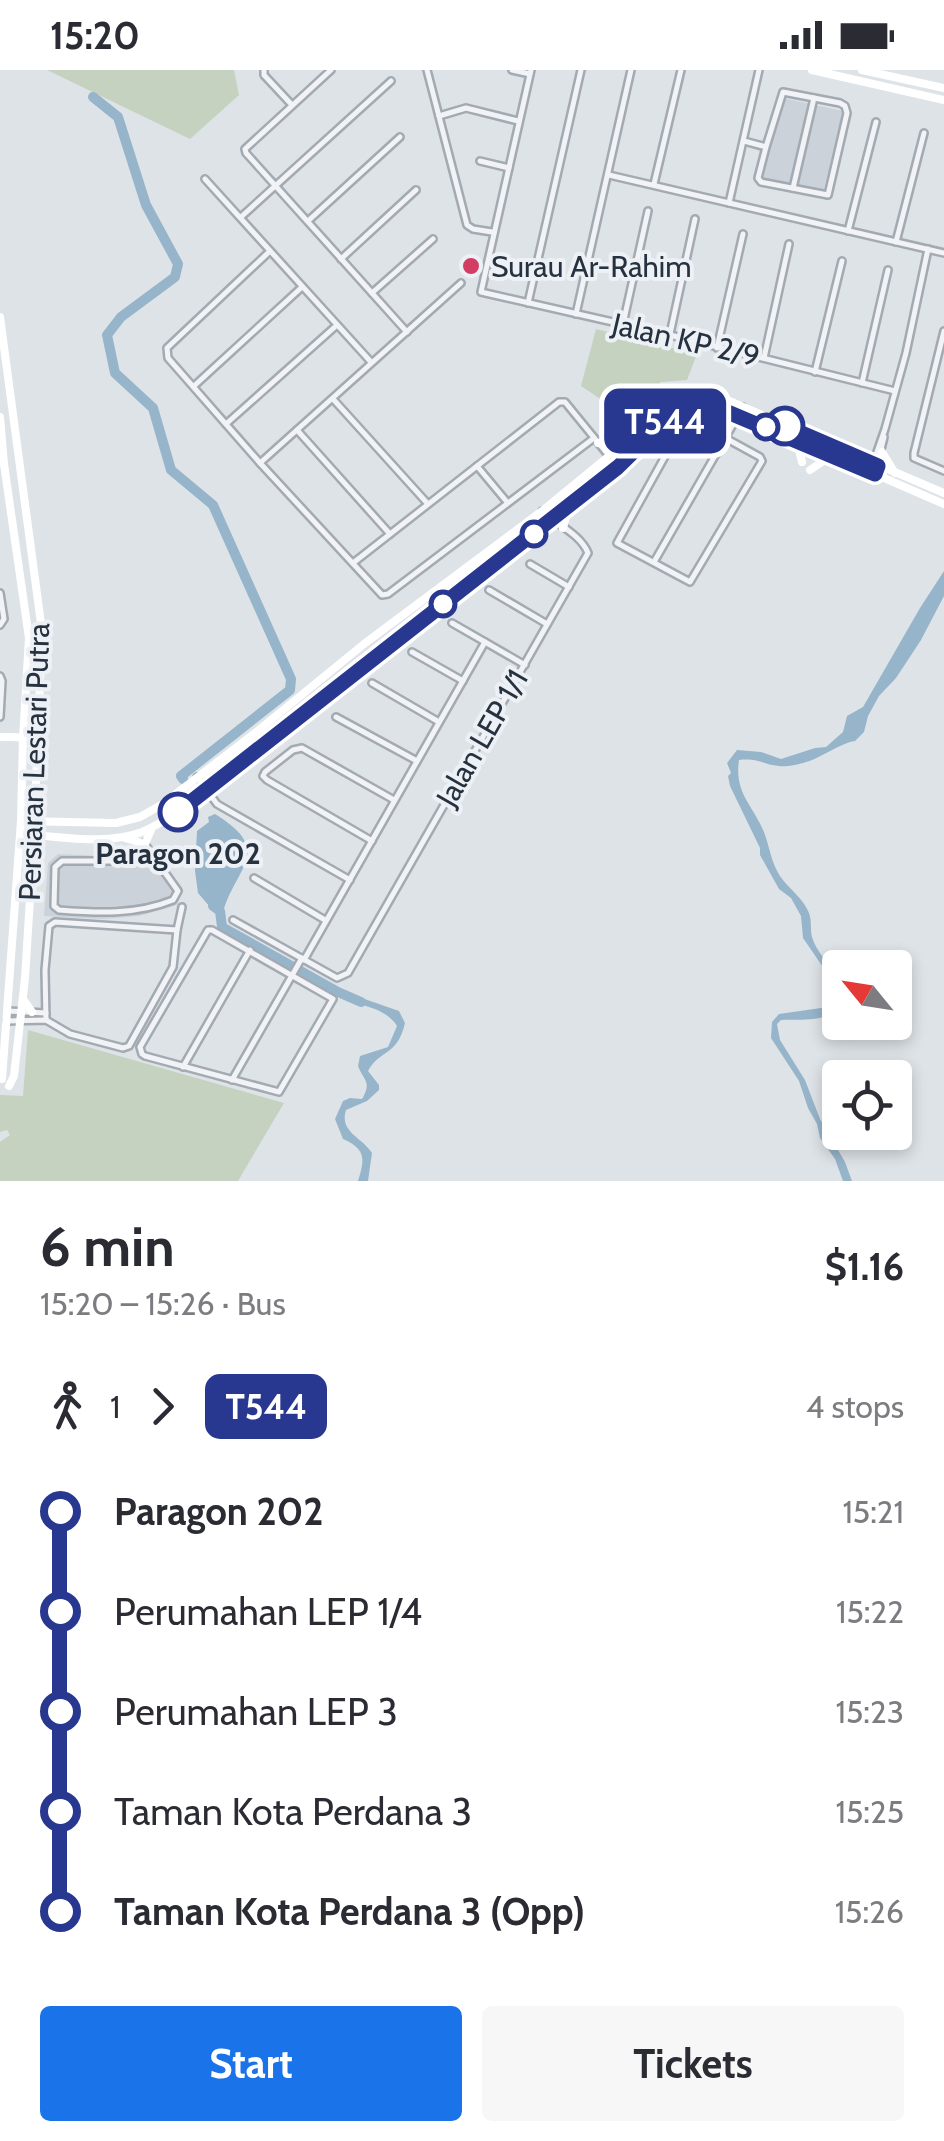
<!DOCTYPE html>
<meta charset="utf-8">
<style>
:root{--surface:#fff;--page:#f7f7f7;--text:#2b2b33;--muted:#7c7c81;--accent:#1a73e8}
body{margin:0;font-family:Cabin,sans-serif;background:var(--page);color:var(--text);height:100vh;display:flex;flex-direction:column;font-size:38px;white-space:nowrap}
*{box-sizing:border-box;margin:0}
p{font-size:32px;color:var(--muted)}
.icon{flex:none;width:55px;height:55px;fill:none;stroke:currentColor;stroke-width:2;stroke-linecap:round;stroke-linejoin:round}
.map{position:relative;height:1111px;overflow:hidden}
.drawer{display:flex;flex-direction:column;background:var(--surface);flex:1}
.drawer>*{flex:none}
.badge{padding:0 20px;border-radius:15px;font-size:35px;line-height:65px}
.needle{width:65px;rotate:300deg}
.fabs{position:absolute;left:822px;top:880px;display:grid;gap:20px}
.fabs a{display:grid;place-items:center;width:90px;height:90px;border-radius:10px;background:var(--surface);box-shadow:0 5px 15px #0003;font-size:50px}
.map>.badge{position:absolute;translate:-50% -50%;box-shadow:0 0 0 5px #fff}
.legs{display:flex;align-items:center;gap:15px;height:110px;padding:0 40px;font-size:32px}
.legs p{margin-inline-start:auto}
.overview{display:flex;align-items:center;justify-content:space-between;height:170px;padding:0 40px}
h1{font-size:55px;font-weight:800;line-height:75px}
.action{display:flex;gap:20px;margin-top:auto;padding:20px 40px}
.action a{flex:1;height:115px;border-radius:10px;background:var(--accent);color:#fff;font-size:40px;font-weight:800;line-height:115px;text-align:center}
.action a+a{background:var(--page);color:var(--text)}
ul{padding:0 40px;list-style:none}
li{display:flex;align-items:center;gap:35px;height:100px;font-size:38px}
li i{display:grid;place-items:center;width:15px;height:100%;margin:0 12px;background:currentColor}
li i::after{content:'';width:25px;height:25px;margin:-12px;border:8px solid;border-radius:50%;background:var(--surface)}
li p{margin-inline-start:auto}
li:first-child i{background:linear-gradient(#0000 50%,currentColor 0)}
li:last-child i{background:linear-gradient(currentColor 50%,#0000 0)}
.status{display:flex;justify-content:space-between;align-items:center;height:70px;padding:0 50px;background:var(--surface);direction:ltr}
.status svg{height:28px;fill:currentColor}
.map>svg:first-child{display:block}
.built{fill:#ccd2da}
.green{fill:#c5d2bf}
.water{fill:#97b5ca}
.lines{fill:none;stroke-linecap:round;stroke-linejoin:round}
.river{stroke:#97b5ca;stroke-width:10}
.street-casing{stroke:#a3aab2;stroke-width:10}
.street{stroke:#f1f3f6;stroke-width:5}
.secondary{stroke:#fff;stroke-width:8}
.line-1-casing{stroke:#fff;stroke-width:22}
.line-1{stroke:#283890;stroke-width:15}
.poi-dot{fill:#d23d63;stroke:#edf1f6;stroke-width:4}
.stop-1-dot{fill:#fff;stroke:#283890;stroke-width:5}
.labels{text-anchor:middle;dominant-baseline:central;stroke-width:8;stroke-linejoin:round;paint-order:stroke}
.poi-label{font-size:30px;fill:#26323f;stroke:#edf1f6;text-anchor:start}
.street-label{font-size:30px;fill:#26323f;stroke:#edf1f6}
.stop-label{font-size:30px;font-weight:bold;fill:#26323f;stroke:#edf1f6}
</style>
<div class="status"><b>15:20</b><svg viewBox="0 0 49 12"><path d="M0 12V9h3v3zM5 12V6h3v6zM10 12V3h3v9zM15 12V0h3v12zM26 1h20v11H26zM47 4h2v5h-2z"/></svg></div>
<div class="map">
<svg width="944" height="1111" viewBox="0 0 944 1111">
<rect width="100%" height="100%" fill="#dee3e8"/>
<!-- built -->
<g class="built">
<polygon points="783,28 843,41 823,122 762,107"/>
<polygon points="151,778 183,819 177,835 139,846 102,849 44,846 48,793 58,784 101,786 127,784"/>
</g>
<!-- green -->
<g class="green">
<polygon points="47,0 234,0 239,25 190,69"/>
<polygon points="596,259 697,284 687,310 661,312 637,336 605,332 581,316"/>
<polygon points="28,960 284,1033 238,1111 0,1111 0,1072 10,1065 7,1060 0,1062 0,1025 23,1026"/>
</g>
<!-- water -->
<g class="water">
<path d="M944,501V526L921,570L896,608L879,626L868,646L864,662L855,671C840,673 820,689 803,693C796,695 785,697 779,696C762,694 758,688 739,690C734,723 753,735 764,762C770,778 771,792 780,806C788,818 804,829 809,843C812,851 810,859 812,867C816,881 829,895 840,904C840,913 841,922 840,930C836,954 799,949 781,950L777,954L780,970L805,1010L820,1049L845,1092L852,1111H843L835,1089L820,1068L817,1054L808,1038L799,1011L771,968L772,952L779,944L828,937L836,927L837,917L832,905L825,900L803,868L801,846L791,828L779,819L760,785V778L730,716L728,706L731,703L727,693L737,680L761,682L781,689L815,678L826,677L843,662L847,646L863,637L920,538Z"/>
<path d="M215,744C275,781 236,796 223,842L216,844L198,823L195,801L197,761L209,752L208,747Z"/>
<path d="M353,925L399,941L405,953C397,987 380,979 368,1001L379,1015V1020L367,1031L346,1040C339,1062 362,1067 372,1083L368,1111H358C365,1089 366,1079 343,1069L335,1049L343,1031L350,1028L362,1029C372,1012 364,1011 358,996L360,986L388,977L397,956C387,940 367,936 350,932Z"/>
</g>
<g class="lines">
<!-- river -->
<g class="river">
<polyline points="93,27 118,47 146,135 178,194 175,207 121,247 107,265 115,303 153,338 171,400 213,435 291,609 290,620 181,706 183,709"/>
<polyline points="213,836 220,841 222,857 338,922 361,932"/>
</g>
<!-- street casing -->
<g class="street-casing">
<g id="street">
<polyline points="264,0 264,5 292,35"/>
<polyline points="331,0 245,79 246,83 407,262"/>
<polyline points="427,0 467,155 473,159 492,162"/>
<polyline points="512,0 530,4"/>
<polyline points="531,0 481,222 670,265 895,321"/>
<polyline points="439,46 466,38 518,51"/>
<polyline points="744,71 766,77 758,108 761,112 828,125 847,43 845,36 840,33 783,22 766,77"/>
<polyline points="480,91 509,98"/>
<polyline points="609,105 944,183"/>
<polyline points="205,109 371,292"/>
<polyline points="654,114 681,0"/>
<polyline points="793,118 814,28"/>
<polyline points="729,133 759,0"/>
<polyline points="241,147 391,11"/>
<polyline points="308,151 400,67"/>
<polyline points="848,161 876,52"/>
<polyline points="896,172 924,63"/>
<polyline points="270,181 167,278 168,288 260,393 382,525 388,524 594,368"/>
<polyline points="341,189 416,120"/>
<polyline points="372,223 433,169"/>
<polyline points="528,233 581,0"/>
<polyline points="576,244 631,0"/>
<polyline points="623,254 648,141"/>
<polyline points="944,261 914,383 914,388 944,401"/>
<polyline points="670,264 695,149"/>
<polyline points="717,278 743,164"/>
<polyline points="764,288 789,174"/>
<polyline points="815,302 842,191"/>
<polyline points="862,313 888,200"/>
<polyline points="194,316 302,217"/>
<polyline points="333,329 428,434"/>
<polyline points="226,354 337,255"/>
<polygon points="685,359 718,364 760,387 762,391 690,512 617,473 679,361"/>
<polyline points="297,360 390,464"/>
<polyline points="260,393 461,213"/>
<polyline points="477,396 507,432"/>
<polyline points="870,402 885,359 906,283 928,179"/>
<polyline points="875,404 884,367"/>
<polyline points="654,492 743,337"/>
<polyline points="353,493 559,332 565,332 618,397"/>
<polyline points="530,494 569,517"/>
<polyline points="489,520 547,554"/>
<polyline points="0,523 4,549 0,555"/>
<polyline points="452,553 525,595"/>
<polyline points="412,582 463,611"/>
<polyline points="0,606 2,611 0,647"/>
<polyline points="372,613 439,652"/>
<polyline points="336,647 417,691"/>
<polyline points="197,707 217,734 350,810"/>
<polyline points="372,771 267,710 263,706 265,702 293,680 302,678 394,730"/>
<path d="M144,773L178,821L173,830C136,845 98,843 59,840L54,836L55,797L62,791H119L153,788"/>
<polyline points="254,808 325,850"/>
<path d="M233,850L337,908L348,903L588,483C581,465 557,454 542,441"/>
<polygon points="208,860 212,860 333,929 279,1022 145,986 142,984 140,977"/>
<polyline points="304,890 485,572"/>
<polyline points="8,941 46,943"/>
<polyline points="46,950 45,900 49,856 55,852 177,860"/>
<polyline points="7,951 46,950 70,964 123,978 129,976 173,897 177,860 182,837"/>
<polyline points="183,997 250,880"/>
<polyline points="232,1010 302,888"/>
</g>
</g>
<!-- street -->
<use href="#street" class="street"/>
<!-- secondary -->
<g class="secondary">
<polyline points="812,0 944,30"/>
<polyline points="862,0 944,18"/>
<polyline points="0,247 42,561 34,765 25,908 14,1006 9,1016"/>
<polyline points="0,347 4,394 29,568 23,668 21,751 2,1009"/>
<polyline points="797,372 802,392"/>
<polyline points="598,373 614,375 621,371"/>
<polyline points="882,382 895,403"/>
<polyline points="810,400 825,390 835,389"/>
<polyline points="563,458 568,439"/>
<polyline points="280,658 289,648 352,598 363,593"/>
<path d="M0,667C14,667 27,665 38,676"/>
<polyline points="21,751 116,753 140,747 163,734 255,663 364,574 542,441 609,386 649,347 670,334 692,328 727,330 944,423"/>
<path d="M20,764C60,766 104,776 142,762C155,757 166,749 178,742L618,397C661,359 675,323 739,345L944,434"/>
<polyline points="125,768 145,774 151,760"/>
<polyline points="23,929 32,942"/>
</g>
</g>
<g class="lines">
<!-- line-1 casing -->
<g class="line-1-casing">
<polyline id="line-1" points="178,742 618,397 665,351 688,340 718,338 875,404 878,396 785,356"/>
</g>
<!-- line-1 -->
<use href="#line-1" class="line-1"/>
</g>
<!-- markers -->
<circle class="poi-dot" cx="471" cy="196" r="10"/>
<g class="stop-1-dot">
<circle cx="785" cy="356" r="18"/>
<circle cx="766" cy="357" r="12"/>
<circle cx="534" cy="464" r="12"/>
<circle cx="443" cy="534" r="12"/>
<circle cx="178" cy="742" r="18"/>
</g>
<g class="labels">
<!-- poi labels -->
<g class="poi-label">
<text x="491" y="196">Surau Ar-Rahim</text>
</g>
<!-- street labels -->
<g class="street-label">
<text transform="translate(686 270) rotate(13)">Jalan KP 2/9</text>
<text transform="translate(482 668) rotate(-60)">Jalan LEP 1/1</text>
<text transform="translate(34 692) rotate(-88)">Persiaran Lestari Putra</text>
</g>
<!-- stop labels -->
<g class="stop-label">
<text x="178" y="783">Paragon 202</text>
</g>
</g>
</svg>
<div class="fabs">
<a><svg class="needle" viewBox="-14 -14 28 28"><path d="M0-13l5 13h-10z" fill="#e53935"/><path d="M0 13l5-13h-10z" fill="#7c7c81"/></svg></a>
<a><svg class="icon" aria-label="locate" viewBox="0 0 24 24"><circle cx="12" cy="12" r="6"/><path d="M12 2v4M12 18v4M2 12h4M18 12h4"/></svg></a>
</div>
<b class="badge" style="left:665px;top:351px;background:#283890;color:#fff">T544</b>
</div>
<section class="drawer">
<div class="overview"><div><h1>6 min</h1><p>15:20 – 15:26 · Bus</p></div><b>$1.16</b></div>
<div class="legs"><svg class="icon" aria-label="walk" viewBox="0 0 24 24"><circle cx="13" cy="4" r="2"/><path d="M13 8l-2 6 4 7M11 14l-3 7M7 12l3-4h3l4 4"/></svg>1<svg class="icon" aria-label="forward" viewBox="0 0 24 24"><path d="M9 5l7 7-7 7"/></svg><b class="badge" style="background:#283890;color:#fff">T544</b><p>4 stops</p></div>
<ul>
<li><i style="color:#283890"></i><b>Paragon 202</b><p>15:21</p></li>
<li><i style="color:#283890"></i><span>Perumahan LEP 1/4</span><p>15:22</p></li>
<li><i style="color:#283890"></i><span>Perumahan LEP 3</span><p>15:23</p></li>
<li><i style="color:#283890"></i><span>Taman Kota Perdana 3</span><p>15:25</p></li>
<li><i style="color:#283890"></i><b>Taman Kota Perdana 3 (Opp)</b><p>15:26</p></li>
</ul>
<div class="action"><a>Start</a><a>Tickets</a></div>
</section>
